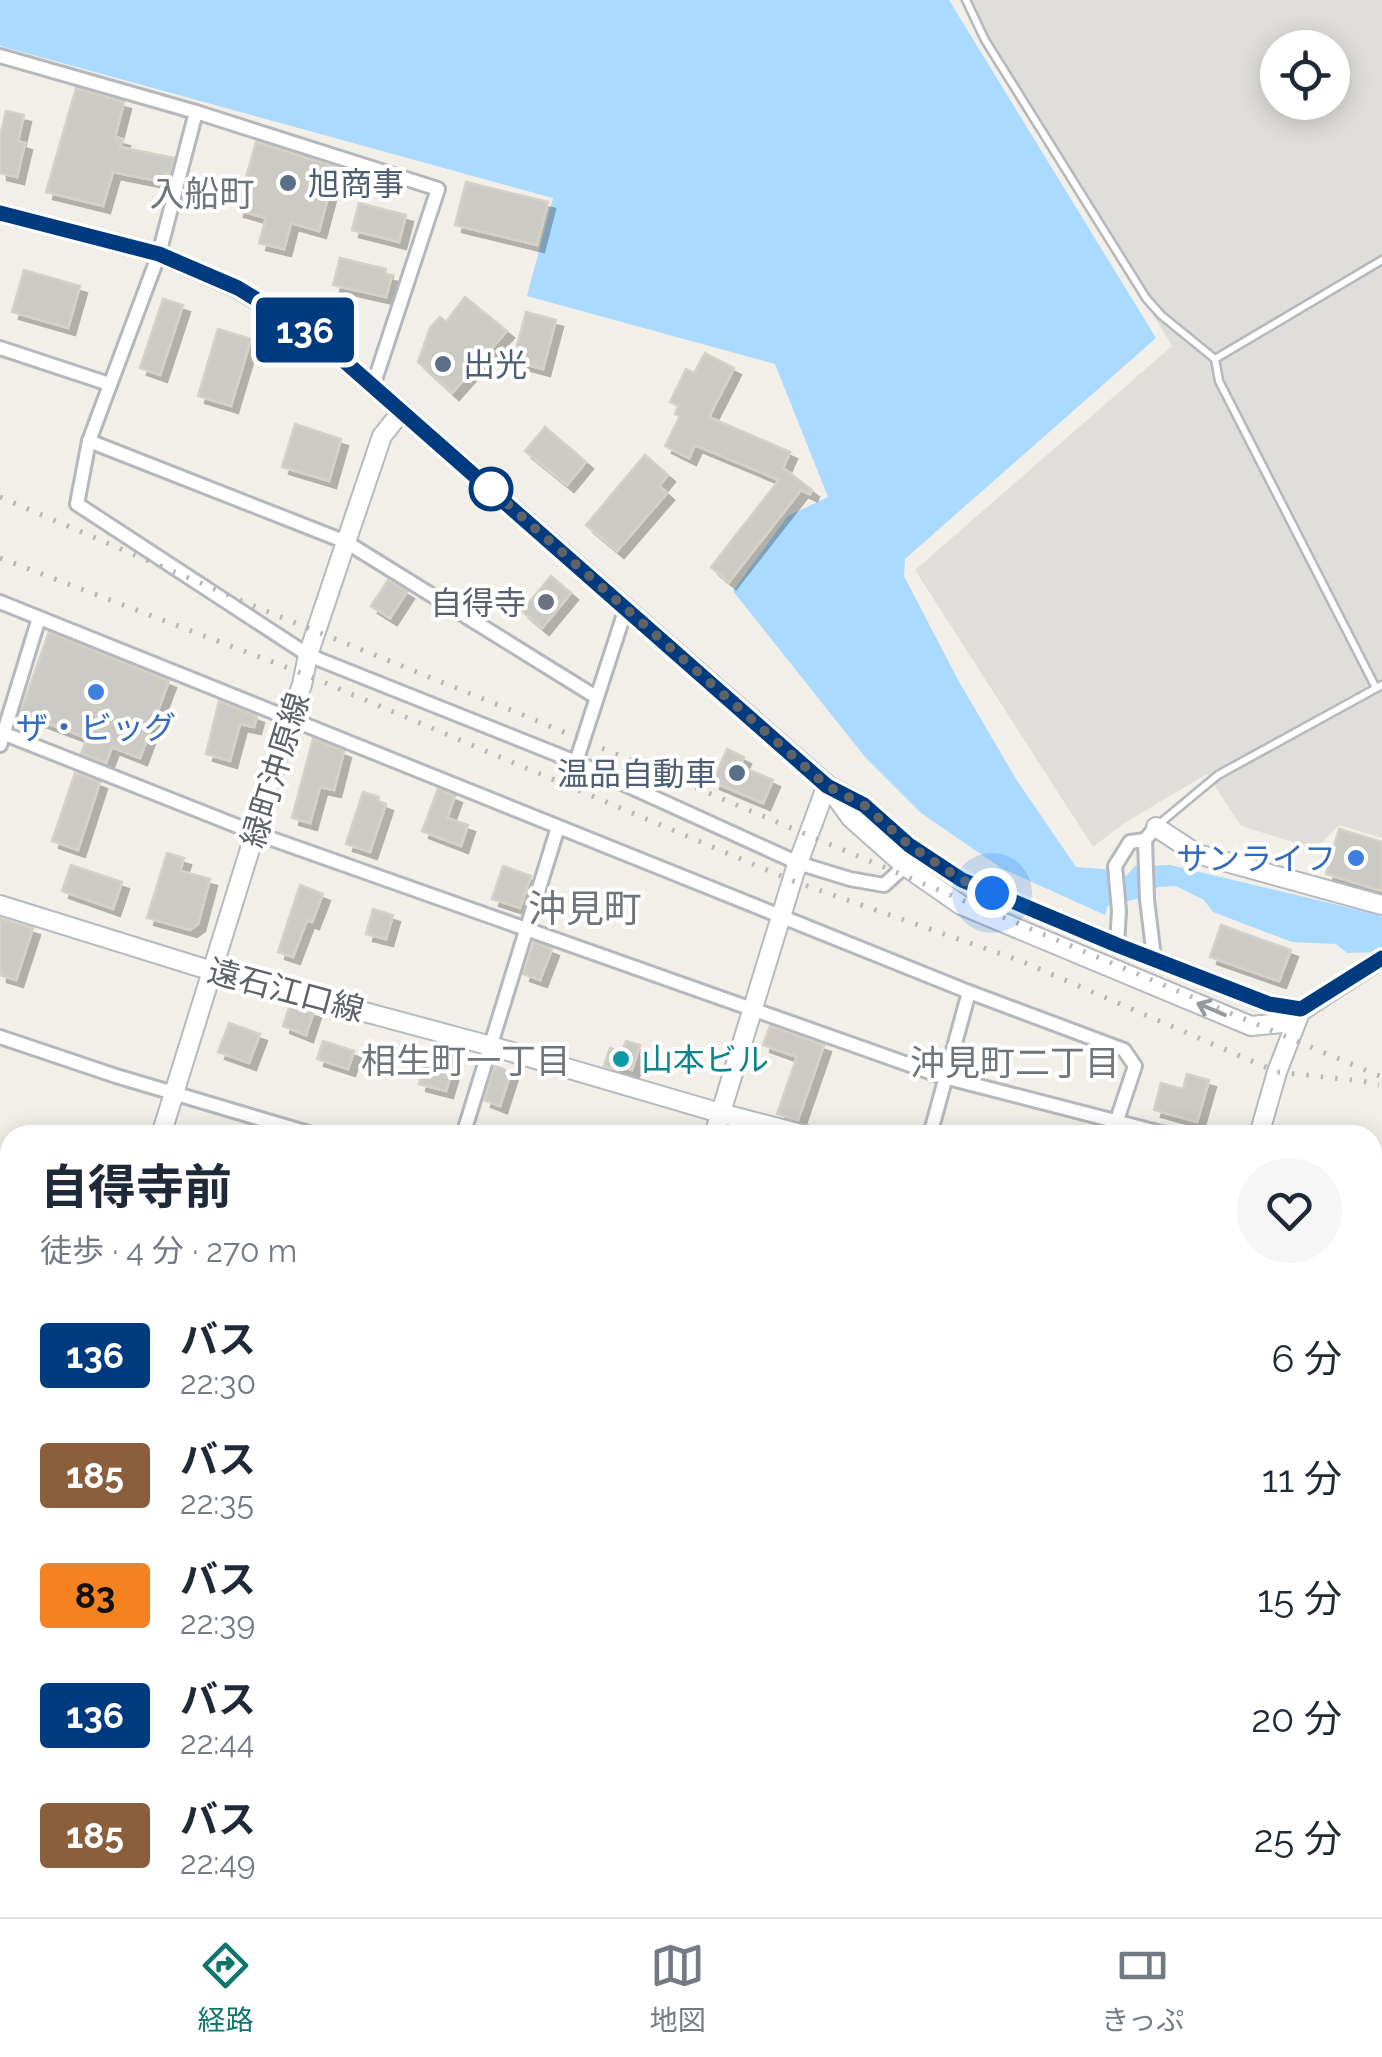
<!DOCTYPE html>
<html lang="ja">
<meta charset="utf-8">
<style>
:root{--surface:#fff;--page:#f6f6f7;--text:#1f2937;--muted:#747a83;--line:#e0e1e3;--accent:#0f766e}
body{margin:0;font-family:Raleway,"Noto Sans JP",sans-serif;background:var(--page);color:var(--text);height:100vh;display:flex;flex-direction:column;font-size:38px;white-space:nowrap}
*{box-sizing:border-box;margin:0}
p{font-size:32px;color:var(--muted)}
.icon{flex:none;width:55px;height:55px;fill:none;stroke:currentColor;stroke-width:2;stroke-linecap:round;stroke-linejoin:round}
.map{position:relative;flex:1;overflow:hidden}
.sheet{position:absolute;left:0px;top:1125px;width:1382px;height:792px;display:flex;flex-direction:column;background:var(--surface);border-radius:30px 30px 0 0;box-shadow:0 5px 25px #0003}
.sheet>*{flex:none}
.badge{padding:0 20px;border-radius:8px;font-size:35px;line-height:65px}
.tools{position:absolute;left:1260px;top:30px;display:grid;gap:20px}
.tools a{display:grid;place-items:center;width:90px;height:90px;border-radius:50%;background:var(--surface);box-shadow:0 5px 25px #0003;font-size:50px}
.you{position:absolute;width:50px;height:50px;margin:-25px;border:8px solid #fff;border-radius:50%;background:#1a73e8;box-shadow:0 0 0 15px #1a73e833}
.map>.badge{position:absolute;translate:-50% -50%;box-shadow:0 0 0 5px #fff}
.round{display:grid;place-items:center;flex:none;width:105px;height:105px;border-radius:52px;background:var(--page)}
.head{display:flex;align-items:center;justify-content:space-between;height:170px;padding:0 40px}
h1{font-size:48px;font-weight:700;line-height:75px}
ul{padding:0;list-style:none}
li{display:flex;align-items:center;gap:30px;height:120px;padding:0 40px}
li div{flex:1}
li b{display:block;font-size:38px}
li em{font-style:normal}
li .badge{min-width:110px;font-weight:700;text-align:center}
.dock{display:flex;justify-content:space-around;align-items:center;height:140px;border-top:2px solid var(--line);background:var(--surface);font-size:28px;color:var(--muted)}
.dock a{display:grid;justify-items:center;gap:5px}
.dock .active{color:var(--accent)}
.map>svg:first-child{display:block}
.industrial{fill:#e0deda;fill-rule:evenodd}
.green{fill:#c5e8c5}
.water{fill:#aadaff}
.building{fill:#cccac5;stroke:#d6d1c6;stroke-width:2.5;filter:url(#shadow)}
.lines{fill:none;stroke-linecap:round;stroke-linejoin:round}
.lane-casing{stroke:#b5b8bc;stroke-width:11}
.street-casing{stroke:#b5b8bc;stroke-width:18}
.secondary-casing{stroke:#b6babf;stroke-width:22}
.lane{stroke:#fff;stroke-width:6}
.street{stroke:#fff;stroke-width:12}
.secondary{stroke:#fff;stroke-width:18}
.rail{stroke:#b6b7b8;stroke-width:5;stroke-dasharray:2.5 12;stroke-linecap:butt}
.oneway{stroke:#979a9d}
.line-casing{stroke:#fff;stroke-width:22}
.line{stroke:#003b80;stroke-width:15}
.walk{stroke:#5f6368;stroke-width:10;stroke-dasharray:0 18}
.service-dot{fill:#5c6f8a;stroke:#fff;stroke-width:4}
.stop-dot{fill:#fff;stroke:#003b80;stroke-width:5}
.worship-dot{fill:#6b7280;stroke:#fff;stroke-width:4}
.shop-dot{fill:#3f7fe0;stroke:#fff;stroke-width:4}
.culture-dot{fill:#0f9aa8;stroke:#fff;stroke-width:4}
.labels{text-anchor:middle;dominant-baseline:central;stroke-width:8;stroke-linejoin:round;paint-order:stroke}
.service-label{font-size:32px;fill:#4e5e75;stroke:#fff;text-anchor:start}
.worship-label{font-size:32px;fill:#5b616d;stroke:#fff;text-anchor:end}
.shop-label{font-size:32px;fill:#366cbe;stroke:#fff}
.street-label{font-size:32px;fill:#5f6368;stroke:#fff}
.culture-label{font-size:32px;fill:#0d838f;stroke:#fff;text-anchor:start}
.neighbourhood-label{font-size:35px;fill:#70757a;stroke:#fff}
.quarter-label{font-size:38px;fill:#70757a;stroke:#fff}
</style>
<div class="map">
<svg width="1382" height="1917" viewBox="0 0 1382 1917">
<defs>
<filter id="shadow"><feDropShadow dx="7" dy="7" stdDeviation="0" flood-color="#0004"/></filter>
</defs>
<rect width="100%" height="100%" fill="#f1efe8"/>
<!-- industrial -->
<path class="industrial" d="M962,0H1382V838L1339,825L1316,849L1241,826L1207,774L1123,824L1093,847L915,570L1172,346ZM1278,48H1332V102H1278Z"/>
<!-- green -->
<polygon class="green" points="210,1908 415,1908 395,1917 215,1917"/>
<!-- water -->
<polygon class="water" points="0,0 949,0 1156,338 905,559 904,576 958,680 1016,779 1076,867 1103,869 1126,876 1135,866 1170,865 1380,915 1382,918 1382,952 1347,953 1336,944 1292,942 1213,912 1204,900 1176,886 1158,887 1142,898 1108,905 1105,915 1001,868 921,813 865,757 733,591 788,516 828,497 775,364 527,296 553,198 0,46"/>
<!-- building -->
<g class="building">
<polygon points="76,88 124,102 115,137 123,139 120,147 174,158 170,174 165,173 163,182 113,172 103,206 46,192"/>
<polygon points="6,111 24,115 18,141 25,143 17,177 0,173 0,137"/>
<polygon points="256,142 336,167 319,231 291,223 284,249 259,243 266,218 237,210"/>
<polygon points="466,182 548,202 537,245 455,225"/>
<polygon points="359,203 406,215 399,242 352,230"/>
<polygon points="340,258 386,269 385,274 392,275 386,297 333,285"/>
<polygon points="24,270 80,286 68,328 12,312"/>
<polygon points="465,297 507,331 452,393 418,362 430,328 440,317 446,322"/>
<polygon points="163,299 183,305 160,375 140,368"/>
<polygon points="526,312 556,320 543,369 513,361"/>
<polygon points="218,329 251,339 231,406 198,396"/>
<polygon points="705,353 734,368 709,417 790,452 783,468 812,490 810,494 801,490 729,582 711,567 779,480 695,445 689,458 665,446 680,416 675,414 678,406 670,402 686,369 694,373"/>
<polygon points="295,424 341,439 329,481 282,467"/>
<polygon points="545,427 586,462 567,485 525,451"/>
<polygon points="645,455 668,475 659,486 667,493 617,551 586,525"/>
<polygon points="551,576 571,593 542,628 522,611"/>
<polygon points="388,580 407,592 390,618 371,606"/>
<polygon points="49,632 169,681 140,758 112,747 106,763 81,754 87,738 20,713"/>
<polygon points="219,701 257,716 254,727 240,724 230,761 206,754"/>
<polygon points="313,739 344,751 334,790 320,787 310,823 292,818"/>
<polygon points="727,749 744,757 740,766 773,780 763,803 713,782"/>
<polygon points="75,773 100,782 78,850 52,841"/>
<polygon points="438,789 455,796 447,818 468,825 461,846 422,831"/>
<polygon points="363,792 379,797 378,801 386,804 370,852 346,844"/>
<polygon points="1339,829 1382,842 1382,891 1326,874"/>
<polygon points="167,853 184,858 180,871 210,879 198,924 190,930 147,918"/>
<polygon points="71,865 122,882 113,909 62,891"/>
<polygon points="503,866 531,876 520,908 492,899"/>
<polygon points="300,885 323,894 312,922 307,920 293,957 278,952"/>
<polygon points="373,909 393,915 386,939 366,934"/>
<polygon points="0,918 33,928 16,980 0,975"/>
<polygon points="1221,925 1291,950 1279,981 1210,957"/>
<polygon points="534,942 552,949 540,980 523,974"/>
<polygon points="290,1005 314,1011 306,1035 283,1026"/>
<polygon points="229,1023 260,1034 249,1063 218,1052"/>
<polygon points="770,1026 824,1045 798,1120 777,1114 797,1057 763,1045"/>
<polygon points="323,1041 354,1051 348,1069 317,1059"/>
<polygon points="626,1041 640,1045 632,1070 619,1066 617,1070 604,1066 610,1048 622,1052"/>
<polygon points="429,1049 456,1057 446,1091 419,1084"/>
<polygon points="495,1066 511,1072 500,1106 484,1100"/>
<polygon points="1187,1074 1209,1080 1197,1122 1154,1110 1161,1083 1183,1089"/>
</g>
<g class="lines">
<!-- lane casing -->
<g class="lane-casing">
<g id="lane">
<polyline points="966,0 985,40 1146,298 1161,315 1215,359 1219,381 1376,688"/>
<polyline points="1215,359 1382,260"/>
<polyline points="1159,824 1218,775 1382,685"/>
</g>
</g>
<!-- street casing -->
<g class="street-casing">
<g id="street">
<polyline points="0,56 196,112 438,189 373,386"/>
<polyline points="196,112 159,254 89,441 77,504 308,655 576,762 798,863 850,879 884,885 905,866"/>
<polyline points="0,348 109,384"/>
<polyline points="89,441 346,542 596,697"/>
<polyline points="0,602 969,992 1124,1050 1135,1066 1112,1135"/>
<polyline points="0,732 255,833 944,1077 1169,1135"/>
<polyline points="0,745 39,618"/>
<polyline points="576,762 626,608"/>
<polyline points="1117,945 1119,911 1115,866 1130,842 1145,840"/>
<polyline points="1154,958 1147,899 1145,840 1156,827"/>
<polyline points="0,1037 116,1076 315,1135"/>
<polyline points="463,1135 558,827"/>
<polyline points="930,1135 969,992"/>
<polyline points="1372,1190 1382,1193"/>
<polyline points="1372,1448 1382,1450"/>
<polyline points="0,1454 10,1457"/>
<polyline points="1372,1800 1382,1803"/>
<polyline points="1372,1876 1382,1838"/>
<polyline points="200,1908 204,1917"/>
<polyline points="719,1908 723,1917"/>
<polyline points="911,1908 915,1917"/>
<polyline points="114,1917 132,1908"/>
<polyline points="413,1917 432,1908"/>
<polyline points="1188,1917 1192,1908"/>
<polyline points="1362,1917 1364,1908"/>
</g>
</g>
<!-- secondary casing -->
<g class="secondary-casing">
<g id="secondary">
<polyline points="0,213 159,254 237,288 317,337 827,785 851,818 905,866 961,905 1251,1026 1283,1023 1382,958"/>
<polyline points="832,788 864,805 909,845 961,880 1117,945 1269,1004 1301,1009"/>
<polyline points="1156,827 1197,854 1382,905"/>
<polyline points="0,905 212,971 491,1046 720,1113 805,1135"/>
<polyline points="161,1135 255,833 288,720 302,685 308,655 346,542 382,436 402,411"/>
<polyline points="714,1135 795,871 827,785"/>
<polyline points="1259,1135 1277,1072 1301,1010"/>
<polyline points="0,1192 10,1196"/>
<polyline points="0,1223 10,1226"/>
<polyline points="1372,1313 1382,1316"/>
<polyline points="1372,1597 1382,1599"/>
<polyline points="1372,1631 1382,1633"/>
<polyline points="0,1660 10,1629"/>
<polyline points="0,1683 10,1686"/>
<polyline points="0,1886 10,1905"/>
<polyline points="529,1908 534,1917"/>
<polyline points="1160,1908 1165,1917"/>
<polyline points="749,1917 767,1908"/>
</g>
</g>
<!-- lane -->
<use href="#lane" class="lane"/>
<!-- street -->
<use href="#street" class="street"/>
<!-- secondary -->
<use href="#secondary" class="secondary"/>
<!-- rail -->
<g class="rail">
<polyline points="0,497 261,609 528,717 1382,1077"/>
<polyline points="0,558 304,674 793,881 1021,961 1277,1072 1362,1081 1379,1085"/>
</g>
</g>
<!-- one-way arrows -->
<defs><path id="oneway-shaft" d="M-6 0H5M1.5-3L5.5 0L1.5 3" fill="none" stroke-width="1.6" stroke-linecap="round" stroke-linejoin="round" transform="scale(2.5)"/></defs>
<use class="oneway" href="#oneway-shaft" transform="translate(1211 1009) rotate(-157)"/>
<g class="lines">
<!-- line casing -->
<g class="line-casing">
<polyline id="line" points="0,213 159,254 238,288 317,337 827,786 864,805 909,845 962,880 1117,945 1269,1004 1301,1009 1382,958"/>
</g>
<!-- line -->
<use href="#line" class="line"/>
<!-- walk -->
<polyline class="walk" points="491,489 486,485 827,786 864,805 909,845 962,880 992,893"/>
</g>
<!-- markers -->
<g class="service-dot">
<circle cx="288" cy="183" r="10"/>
<circle cx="443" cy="364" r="10"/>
<circle cx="737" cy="773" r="10"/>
</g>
<circle class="stop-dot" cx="491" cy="489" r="20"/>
<circle class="worship-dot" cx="546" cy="602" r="10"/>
<g class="shop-dot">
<circle cx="96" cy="692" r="10"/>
<circle cx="1356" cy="858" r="10"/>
</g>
<circle class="culture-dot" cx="621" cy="1059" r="10"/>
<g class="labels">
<!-- service labels -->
<g class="service-label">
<text x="308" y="183">旭商事</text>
<text x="463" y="364">出光</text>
<text x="717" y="773" text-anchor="end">温品自動車</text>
</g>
<!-- worship labels -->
<g class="worship-label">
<text x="526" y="602">自得寺</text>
</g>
<!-- shop labels -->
<g class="shop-label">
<text x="96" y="727">ザ・ビッグ</text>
<text x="1336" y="858" text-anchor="end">サンライフ</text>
</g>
<!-- street labels -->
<g class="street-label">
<text transform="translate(275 770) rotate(-73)">緑町沖原線</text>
<text transform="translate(286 990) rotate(15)">遠石江口線</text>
</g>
<!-- culture labels -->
<g class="culture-label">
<text x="641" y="1059">山本ビル</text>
</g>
<!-- neighbourhood labels -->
<g class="neighbourhood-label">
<text x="202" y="193">入船町</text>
<text x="466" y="1060">相生町一丁目</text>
<text x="1015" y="1062">沖見町二丁目</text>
</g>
<!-- quarter labels -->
<g class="quarter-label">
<text x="585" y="908">沖見町</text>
</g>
</g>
</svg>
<div class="tools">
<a><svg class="icon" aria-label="locate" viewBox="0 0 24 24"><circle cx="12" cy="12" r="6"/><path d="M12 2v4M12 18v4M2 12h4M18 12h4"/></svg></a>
</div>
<div class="you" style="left:992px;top:893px"></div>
<b class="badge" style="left:305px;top:330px;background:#003b80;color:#fff">136</b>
<section class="sheet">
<div class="head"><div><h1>自得寺前</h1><p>徒歩 · 4 分 · 270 m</p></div><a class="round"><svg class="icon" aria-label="heart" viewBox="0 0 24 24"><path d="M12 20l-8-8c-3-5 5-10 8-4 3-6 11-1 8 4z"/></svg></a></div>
<ul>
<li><span class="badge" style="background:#003b80;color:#fff">136</span><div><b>バス</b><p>22:30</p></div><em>6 分</em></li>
<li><span class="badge" style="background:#8b5e3c;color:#fff">185</span><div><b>バス</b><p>22:35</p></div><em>11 分</em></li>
<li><span class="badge" style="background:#f58220;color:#111">83</span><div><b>バス</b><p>22:39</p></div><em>15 分</em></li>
<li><span class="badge" style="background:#003b80;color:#fff">136</span><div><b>バス</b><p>22:44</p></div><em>20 分</em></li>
<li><span class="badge" style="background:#8b5e3c;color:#fff">185</span><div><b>バス</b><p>22:49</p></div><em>25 分</em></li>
</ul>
</section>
</div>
<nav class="dock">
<a class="active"><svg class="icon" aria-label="directions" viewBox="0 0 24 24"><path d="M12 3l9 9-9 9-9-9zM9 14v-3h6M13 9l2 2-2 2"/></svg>経路</a>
<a><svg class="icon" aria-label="map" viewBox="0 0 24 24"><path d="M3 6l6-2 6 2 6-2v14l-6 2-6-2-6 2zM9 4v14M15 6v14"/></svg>地図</a>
<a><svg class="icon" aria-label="tickets" viewBox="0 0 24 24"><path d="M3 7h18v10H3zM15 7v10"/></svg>きっぷ</a>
</nav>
